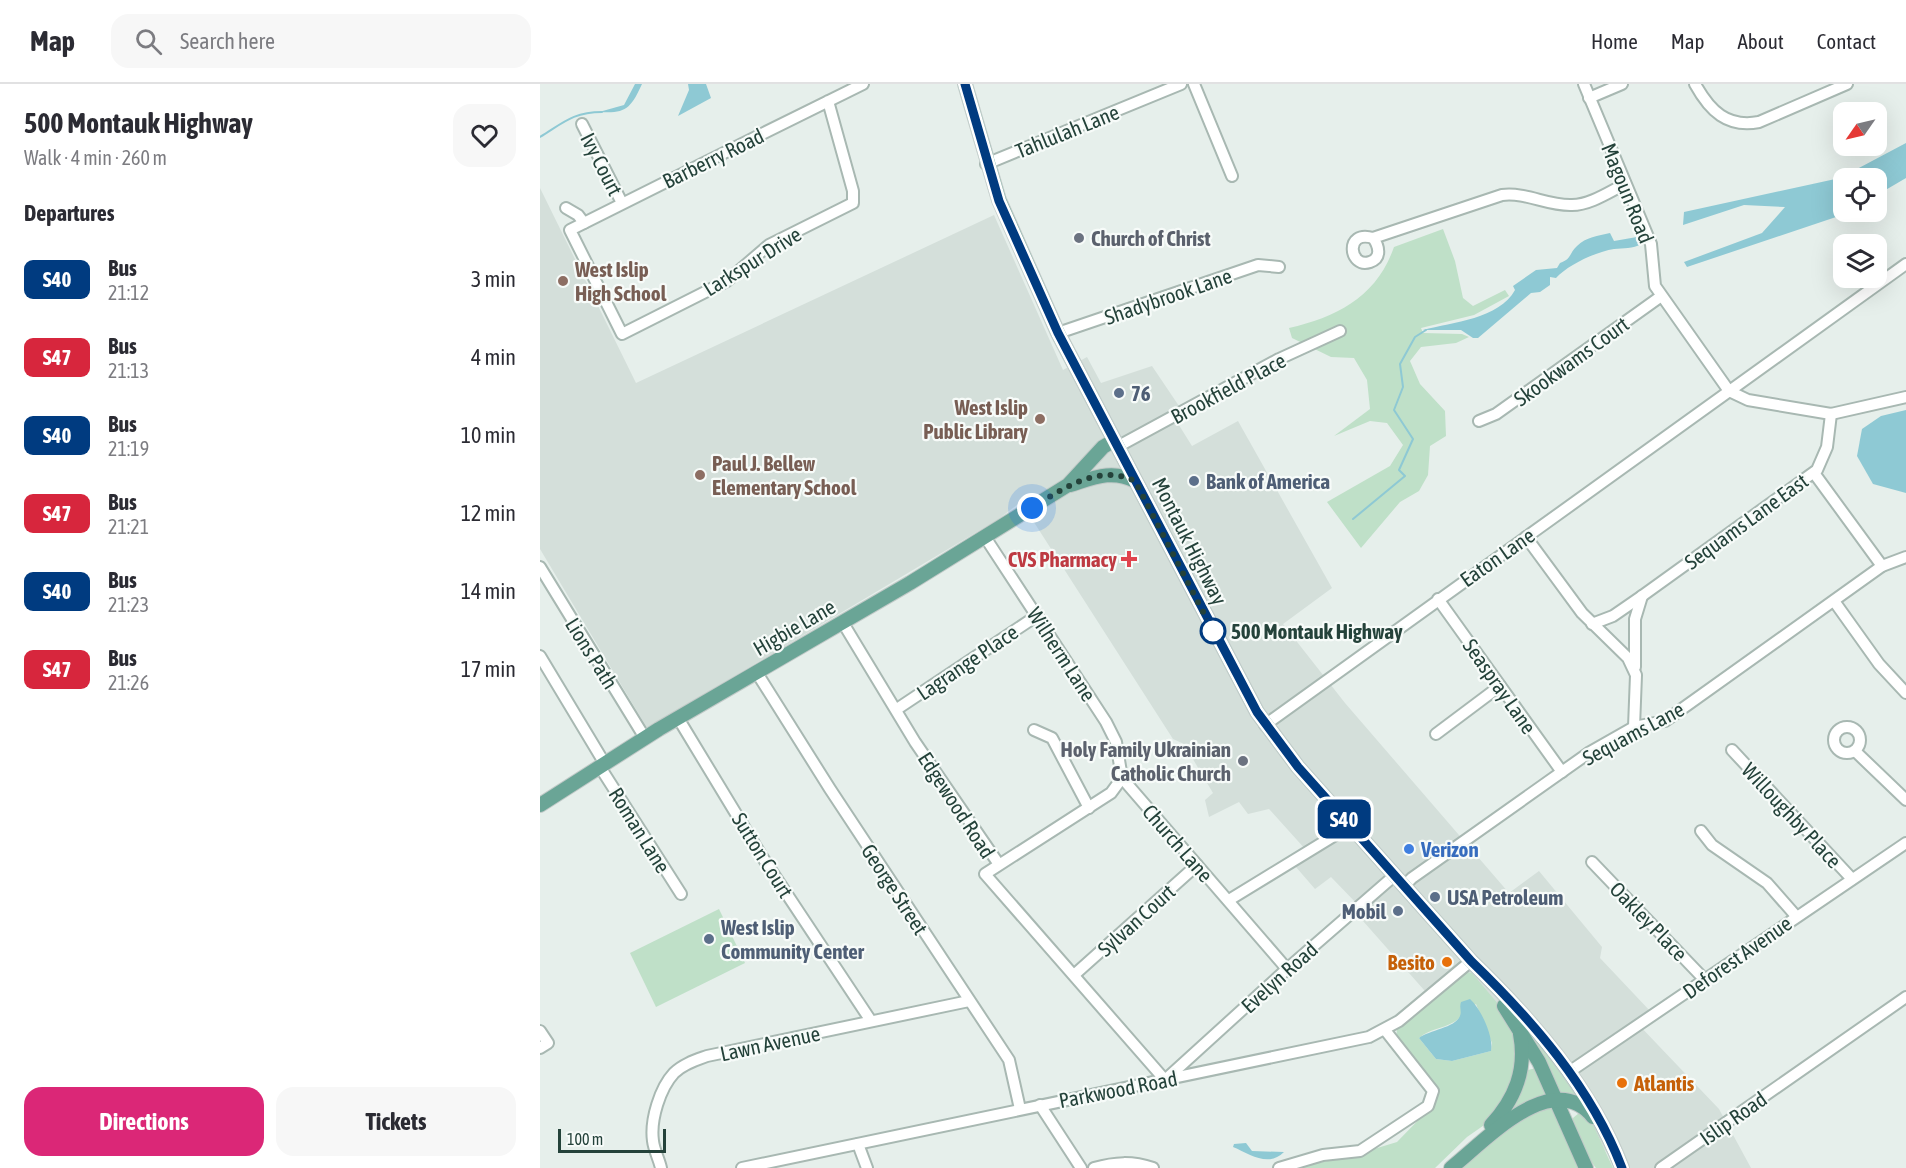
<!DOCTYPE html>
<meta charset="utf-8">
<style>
:root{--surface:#fff;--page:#f7f7f7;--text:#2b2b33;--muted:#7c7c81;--line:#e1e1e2;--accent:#db2777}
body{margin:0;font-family:"Asap Condensed",sans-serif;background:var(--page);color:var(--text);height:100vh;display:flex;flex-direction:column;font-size:22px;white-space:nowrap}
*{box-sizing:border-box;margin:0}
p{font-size:20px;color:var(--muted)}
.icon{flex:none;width:33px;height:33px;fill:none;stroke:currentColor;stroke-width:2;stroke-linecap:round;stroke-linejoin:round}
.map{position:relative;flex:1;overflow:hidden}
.drawer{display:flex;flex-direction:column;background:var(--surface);width:540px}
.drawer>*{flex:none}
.badge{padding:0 12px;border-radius:9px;font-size:21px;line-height:39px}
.needle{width:39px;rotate:236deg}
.controls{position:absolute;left:1293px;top:18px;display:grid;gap:12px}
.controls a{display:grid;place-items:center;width:54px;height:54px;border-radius:12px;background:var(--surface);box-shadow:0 6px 24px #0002;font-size:30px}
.scale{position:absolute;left:18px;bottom:15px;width:108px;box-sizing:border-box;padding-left:6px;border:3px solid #24423a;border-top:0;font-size:16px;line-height:21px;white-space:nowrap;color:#24423a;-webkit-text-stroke:4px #f7fbf9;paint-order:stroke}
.you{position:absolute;width:30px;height:30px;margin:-15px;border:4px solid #fff;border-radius:50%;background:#1a73e8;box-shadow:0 0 0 9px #1a73e833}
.map>.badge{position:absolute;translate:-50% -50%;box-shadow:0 0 0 3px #fff}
h2{padding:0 24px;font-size:22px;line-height:54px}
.round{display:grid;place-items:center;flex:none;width:63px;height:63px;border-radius:18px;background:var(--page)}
.overview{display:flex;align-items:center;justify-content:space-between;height:102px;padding:0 24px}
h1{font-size:28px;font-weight:700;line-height:45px}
.primary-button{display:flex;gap:12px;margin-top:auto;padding:12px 24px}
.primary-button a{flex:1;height:69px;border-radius:18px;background:var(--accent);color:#fff;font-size:24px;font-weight:700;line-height:69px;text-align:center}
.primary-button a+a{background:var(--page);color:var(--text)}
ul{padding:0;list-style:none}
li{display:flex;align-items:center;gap:18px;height:78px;padding:0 24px}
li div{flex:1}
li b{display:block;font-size:22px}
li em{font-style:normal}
li .badge{min-width:66px;font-weight:700;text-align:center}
header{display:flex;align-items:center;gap:36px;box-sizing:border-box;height:84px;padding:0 30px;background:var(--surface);border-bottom:2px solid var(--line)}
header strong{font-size:28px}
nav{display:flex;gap:33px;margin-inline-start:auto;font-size:21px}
.search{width:420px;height:54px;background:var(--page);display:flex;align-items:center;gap:15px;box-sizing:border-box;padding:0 21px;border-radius:18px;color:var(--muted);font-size:22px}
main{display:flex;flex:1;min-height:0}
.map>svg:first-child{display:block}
.built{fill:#d4dfda}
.green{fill:#bfe0c8;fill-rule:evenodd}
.water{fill:#8ec9d4}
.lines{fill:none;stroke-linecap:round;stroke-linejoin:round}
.stream{stroke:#8ec9d4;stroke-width:2}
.minor-casing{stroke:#a8b8b2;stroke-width:14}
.major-casing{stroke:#c2cac8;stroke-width:16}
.minor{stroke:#fff;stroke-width:10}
.major{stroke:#6aa596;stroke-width:14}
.line-casing{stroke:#fff;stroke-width:14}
.line{stroke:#003b80;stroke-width:9}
.walk{stroke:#24423a;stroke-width:6;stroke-dasharray:0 10.8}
.worship-dot{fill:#6b7280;stroke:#f7fbf9;stroke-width:2}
.education-dot{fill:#8d6e63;stroke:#f7fbf9;stroke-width:2}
.service-dot{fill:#5c6f8a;stroke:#f7fbf9;stroke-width:2}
.health-dot{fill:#e0444e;stroke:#f7fbf9;stroke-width:2}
.stop-dot{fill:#fff;stroke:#003b80;stroke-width:3}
.shop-dot{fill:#3f7fe0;stroke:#f7fbf9;stroke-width:2}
.food-dot{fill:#e8710a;stroke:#f7fbf9;stroke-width:2}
.labels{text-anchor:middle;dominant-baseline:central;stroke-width:4.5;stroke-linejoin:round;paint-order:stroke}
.street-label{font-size:21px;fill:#24423a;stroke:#f7fbf9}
.worship-label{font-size:21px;font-weight:bold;fill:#5b616d;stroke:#f7fbf9;text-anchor:start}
.education-label{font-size:21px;font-weight:bold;fill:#785e54;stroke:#f7fbf9;text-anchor:start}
.service-label{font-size:21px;font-weight:bold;fill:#4e5e75;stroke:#f7fbf9;text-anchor:start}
.health-label{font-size:21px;font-weight:bold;fill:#be3a42;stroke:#f7fbf9;text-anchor:end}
.stop-label{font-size:21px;font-weight:bold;fill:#24423a;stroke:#f7fbf9;text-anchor:start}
.shop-label{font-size:21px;font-weight:bold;fill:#366cbe;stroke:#f7fbf9;text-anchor:start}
.food-label{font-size:21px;font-weight:bold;fill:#c56008;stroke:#f7fbf9;text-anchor:end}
</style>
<header>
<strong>Map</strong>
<div class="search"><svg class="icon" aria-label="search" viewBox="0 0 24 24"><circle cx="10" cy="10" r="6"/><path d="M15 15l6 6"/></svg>Search here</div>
<nav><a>Home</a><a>Map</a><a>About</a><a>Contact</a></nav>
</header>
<main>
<section class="drawer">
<div class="overview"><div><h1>500 Montauk Highway</h1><p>Walk · 4 min · 260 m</p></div><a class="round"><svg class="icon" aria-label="heart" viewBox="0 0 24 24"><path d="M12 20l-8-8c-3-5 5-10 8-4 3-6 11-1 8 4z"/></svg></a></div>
<h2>Departures</h2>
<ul>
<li><span class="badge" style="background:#003b80;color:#fff">S40</span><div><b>Bus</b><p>21:12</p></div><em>3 min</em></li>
<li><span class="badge" style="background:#d7263d;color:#fff">S47</span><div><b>Bus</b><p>21:13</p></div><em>4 min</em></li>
<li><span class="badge" style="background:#003b80;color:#fff">S40</span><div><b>Bus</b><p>21:19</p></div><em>10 min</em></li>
<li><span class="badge" style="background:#d7263d;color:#fff">S47</span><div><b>Bus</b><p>21:21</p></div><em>12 min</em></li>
<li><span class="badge" style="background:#003b80;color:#fff">S40</span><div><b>Bus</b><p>21:23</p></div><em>14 min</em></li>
<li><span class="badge" style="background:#d7263d;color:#fff">S47</span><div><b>Bus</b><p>21:26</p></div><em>17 min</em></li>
</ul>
<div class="primary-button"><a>Directions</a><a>Tickets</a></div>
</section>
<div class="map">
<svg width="1366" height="1084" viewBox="0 0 1366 1084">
<rect width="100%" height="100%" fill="#e6efeb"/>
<!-- built -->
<polygon class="built" points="0,104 96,299 454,131 523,286 547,273 561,299 612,282 641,325 632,330 652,362 698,337 792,504 743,540 805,619 969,809 999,787 1062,863 1060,874 1111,928 1097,939 1179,1025 1211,1084 1078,1084 973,939 930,891 892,915 815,828 820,823 791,793 775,805 749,775 766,766 729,725 708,730 699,718 669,733 665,716 673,709 644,660 633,655 481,418 457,436 107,644 0,465"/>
<!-- green -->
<g class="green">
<path d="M903,145L915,177L923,214L933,222L965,206L969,212L934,231L881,244L883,249L922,250L929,253L916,259L881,263L870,277L880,300L905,327L906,352L890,362L888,391L879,407L860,418L821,464L787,418L850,382L863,361L847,339L830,337L794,352L830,325L827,296L814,274L791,273L752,254L749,244C798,233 837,212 854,163Z"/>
<polygon points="179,825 205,879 116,923 90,869"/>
<path d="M925,888L932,889L964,927L978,955V991L950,1037L927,1053L895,1084H755L811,1072L857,1058L895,1019L897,1007L856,955L857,945ZM936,920L952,959L951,967L912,977L896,975L879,954C889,945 902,945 914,938C921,934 928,925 936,920Z"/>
<polygon points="979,934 1029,991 1041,1016 1021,1011 1007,981"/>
<polygon points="996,984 1009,1012 968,1030 976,1020 988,986"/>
<path d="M1010,1024L1014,1026L1040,1084H918C946,1059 974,1034 1010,1024Z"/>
<polygon points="1039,1029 1051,1036 1073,1084 1056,1084 1047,1072 1032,1039 1033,1034"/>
</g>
<!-- water -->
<g class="water">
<path d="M95,0H102C91,24 86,30 59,28L84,21Z"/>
<polygon points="148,0 166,0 171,14 138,32 149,6"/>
<polygon points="1366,59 1366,94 1337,111 1336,94 1304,94 1304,128 1307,128 1299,132 1147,183 1144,178 1222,149 1245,123 1204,121 1143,141 1144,128 1300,94"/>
<path d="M1070,149L1074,157L1097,153L1102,160C1092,165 1084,164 1074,165C1055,168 1028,181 1016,194L1010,193V201L1000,208L991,209L938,254H933L921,246H883C913,238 959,235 975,206L973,202L996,186L1017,184L1020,179C1032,175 1029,169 1037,162C1046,153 1058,152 1070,149Z"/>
<polygon points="1366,326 1366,409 1333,400 1317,372 1322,345 1341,332"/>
<path d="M930,915C941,925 954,953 951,967L912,977L896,975L879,954C889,946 915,944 920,932C922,927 919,924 921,918Z"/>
<path d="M706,1059L712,1067L744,1068C728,1084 710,1070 693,1063L694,1060Z"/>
</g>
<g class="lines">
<!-- stream -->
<g class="stream">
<path d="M0,53C23,39 33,28 62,28"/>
<polyline points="813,435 865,392 859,386 873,355 854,326 863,303 860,280 875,253 886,246"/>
</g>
<!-- minor casing -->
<g class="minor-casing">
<g id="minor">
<polyline points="654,0 692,92"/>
<polyline points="1044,0 1111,160 1115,202 1189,307 1208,316 1291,330 1366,313"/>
<path d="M1155,0C1170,27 1187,44 1219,38L1307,0"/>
<polyline points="1049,14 1082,0"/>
<path d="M288,17L313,107V119L229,161L187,197L82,250L30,146C128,97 225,48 323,0"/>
<polyline points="42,40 82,119"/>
<polyline points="446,80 641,0"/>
<polyline points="26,124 38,131 44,139"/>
<path d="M833,154C839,162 842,174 830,178C809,185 804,145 833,154L962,111C987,108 1007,122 1032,121C1050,121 1069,108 1085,100"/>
<polyline points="518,249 718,181 739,183"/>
<polyline points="939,337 956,330 1120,213"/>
<polyline points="577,363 739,275 800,247"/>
<polyline points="1274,389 1342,482"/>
<polyline points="445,453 566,638 576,658 582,694"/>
<polyline points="986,453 1042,529 1088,574 1096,591 1094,643"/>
<polyline points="0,483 105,654"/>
<polyline points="898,515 1022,688"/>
<polyline points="1294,517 1339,580 1366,609"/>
<polyline points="303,539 375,658 458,779"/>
<polyline points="1052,540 1073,532 1102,512 1277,386 1287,363 1291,330"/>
<polyline points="0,572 65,680"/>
<polyline points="1095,583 1095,535 1102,512"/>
<polyline points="217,589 290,705 469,976 480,1025"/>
<polyline points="357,625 498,531"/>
<polyline points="138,634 221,771 331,937"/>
<polyline points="725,641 1366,180"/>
<circle cx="1307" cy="656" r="13"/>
<polyline points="494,646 512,654 549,724"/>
<polyline points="896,650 960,602"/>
<polyline points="1192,666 1312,795"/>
<polyline points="1315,667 1366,716"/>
<polyline points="60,683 141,810"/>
<polyline points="582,694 571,709 445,790 625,996 747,885 854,792"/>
<polyline points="582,694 747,885"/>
<polyline points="1161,747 1172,761 1227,799 1256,832"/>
<polyline points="1052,778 1165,896"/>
<polyline points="864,802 872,794 1050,668 1094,643 1125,637 1342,482 1366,473"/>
<polyline points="689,816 810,742"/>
<polyline points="534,891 657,781"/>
<polyline points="0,947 8,959 0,964"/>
<polyline points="1029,988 1366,759"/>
<polyline points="500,1021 541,1084"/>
<polyline points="318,1060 327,1084"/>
<path d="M121,1084C119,1075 114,1066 113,1057C110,1036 120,1004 134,989C143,980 156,976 167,972L429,917"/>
<polyline points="202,1084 829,953 859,937 931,877"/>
<path d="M554,1084C575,1078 592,1077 613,1084"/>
<polyline points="739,1084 783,1071 820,1067 888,1022 893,1007 845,946"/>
<polyline points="1121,1084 1366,913"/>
</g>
</g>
<!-- major casing -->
<g class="major-casing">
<g id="major">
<path d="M425,0L459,116L518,249L717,628L758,683L931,877C992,936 1051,1004 1082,1084"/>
<path d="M530,401C553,394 572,385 595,397"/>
<polyline points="0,721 119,645 370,499 528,401 563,363 573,357"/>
<polyline points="964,922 999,978 1046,1084"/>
<path d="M951,1041C975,1015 987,986 980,950"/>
<path d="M911,1084C943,1059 1012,982 1053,1033"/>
</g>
</g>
<!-- minor -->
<use href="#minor" class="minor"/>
<!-- major -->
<use href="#major" class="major"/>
</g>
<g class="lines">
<!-- line casing -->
<g class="line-casing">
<path id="line" d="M425,0L459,117L518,249L717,628L758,683L931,877C992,936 1051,1003 1082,1084"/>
</g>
<!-- line -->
<use href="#line" class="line"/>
<!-- walk -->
<path class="walk" d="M492,424C522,405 559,379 595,397L673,547"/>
</g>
<!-- markers -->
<g class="worship-dot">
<circle cx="539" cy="154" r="6"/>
<circle cx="703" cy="677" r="6"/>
</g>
<g class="education-dot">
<circle cx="23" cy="197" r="6"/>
<circle cx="500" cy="335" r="6"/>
<circle cx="160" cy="391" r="6"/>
</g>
<g class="service-dot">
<circle cx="579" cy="309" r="6"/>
<circle cx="654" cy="397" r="6"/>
<circle cx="895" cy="813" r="6"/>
<circle cx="858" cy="827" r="6"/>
<circle cx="169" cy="855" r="6"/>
</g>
<path class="health-dot" d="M586 466h6v6h6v6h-6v6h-6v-6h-6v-6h6z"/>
<circle class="stop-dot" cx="673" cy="547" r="12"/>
<circle class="shop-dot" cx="869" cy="765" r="6"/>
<g class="food-dot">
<circle cx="907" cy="878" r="6"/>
<circle cx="1082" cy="999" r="6"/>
</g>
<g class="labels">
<!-- street labels -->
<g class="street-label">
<text transform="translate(527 47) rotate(-22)">Tahlulah Lane</text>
<text transform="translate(173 74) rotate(-26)">Barberry Road</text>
<text transform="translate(62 80) rotate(63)">Ivy Court</text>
<text transform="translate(1088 109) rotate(68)">Magoun Road</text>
<text transform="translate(212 177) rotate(-32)">Larkspur Drive</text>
<text transform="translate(628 212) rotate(-19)">Shadybrook Lane</text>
<text transform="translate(1031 277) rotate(-36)">Skookwams Court</text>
<text transform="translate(688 304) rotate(-28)">Brookfield Place</text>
<text transform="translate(1206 437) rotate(-36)">Sequams Lane East</text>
<text transform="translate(650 457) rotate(63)">Montauk Highway</text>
<text transform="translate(957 473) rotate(-35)">Eaton Lane</text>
<text transform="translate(254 543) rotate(-30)">Higbie Lane</text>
<text transform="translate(52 569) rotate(58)">Lions Path</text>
<text transform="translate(522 570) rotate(57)">Wilherm Lane</text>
<text transform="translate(427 578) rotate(-34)">Lagrange Place</text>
<text transform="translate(960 602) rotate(55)">Seaspray Lane</text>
<text transform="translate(1093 649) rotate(-28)">Sequams Lane</text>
<text transform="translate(417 721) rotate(57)">Edgewood Road</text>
<text transform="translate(1252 731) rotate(47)">Willoughby Place</text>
<text transform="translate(100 746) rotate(58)">Roman Lane</text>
<text transform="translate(638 759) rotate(49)">Church Lane</text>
<text transform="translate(223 771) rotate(58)">Sutton Court</text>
<text transform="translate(355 805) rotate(57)">George Street</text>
<text transform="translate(596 836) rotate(-42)">Sylvan Court</text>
<text transform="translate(1109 837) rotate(46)">Oakley Place</text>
<text transform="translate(1197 873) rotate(-35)">Deforest Avenue</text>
<text transform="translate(739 893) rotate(-42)">Evelyn Road</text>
<text transform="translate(230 959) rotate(-12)">Lawn Avenue</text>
<text transform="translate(578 1005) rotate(-11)">Parkwood Road</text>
<text transform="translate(1193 1034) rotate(-35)">Islip Road</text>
</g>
<!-- worship labels -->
<g class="worship-label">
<text x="551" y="154">Church of Christ</text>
<text x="691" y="665" text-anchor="end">Holy Family Ukrainian<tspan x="691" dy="24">Catholic Church</tspan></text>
</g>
<!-- education labels -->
<g class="education-label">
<text x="35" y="185">West Islip<tspan x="35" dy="24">High School</tspan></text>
<text x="488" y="323" text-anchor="end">West Islip<tspan x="488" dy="24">Public Library</tspan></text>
<text x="172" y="379">Paul J. Bellew<tspan x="172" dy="24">Elementary School</tspan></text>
</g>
<!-- service labels -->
<g class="service-label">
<text x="591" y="309">76</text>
<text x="666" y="397">Bank of America</text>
<text x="907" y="813">USA Petroleum</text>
<text x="846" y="827" text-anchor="end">Mobil</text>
<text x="181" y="843">West Islip<tspan x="181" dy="24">Community Center</tspan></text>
</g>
<!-- health labels -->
<g class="health-label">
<text x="577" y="475">CVS Pharmacy</text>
</g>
<!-- stop labels -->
<g class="stop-label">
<text x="691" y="547">500 Montauk Highway</text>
</g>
<!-- shop labels -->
<g class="shop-label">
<text x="881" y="765">Verizon</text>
</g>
<!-- food labels -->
<g class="food-label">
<text x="895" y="878">Besito</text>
<text x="1094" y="999" text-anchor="start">Atlantis</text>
</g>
</g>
</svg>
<div class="controls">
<a><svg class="needle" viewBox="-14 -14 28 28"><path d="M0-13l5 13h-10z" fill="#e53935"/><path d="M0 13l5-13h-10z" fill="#7c7c81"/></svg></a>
<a><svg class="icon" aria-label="locate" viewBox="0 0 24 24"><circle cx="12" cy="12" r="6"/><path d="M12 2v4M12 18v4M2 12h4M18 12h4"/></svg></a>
<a><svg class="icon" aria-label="layers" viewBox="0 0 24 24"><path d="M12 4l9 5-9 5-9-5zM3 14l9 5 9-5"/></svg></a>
</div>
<div class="scale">100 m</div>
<div class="you" style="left:492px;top:424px"></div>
<b class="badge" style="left:804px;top:735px;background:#003b80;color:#fff">S40</b>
</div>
</main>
